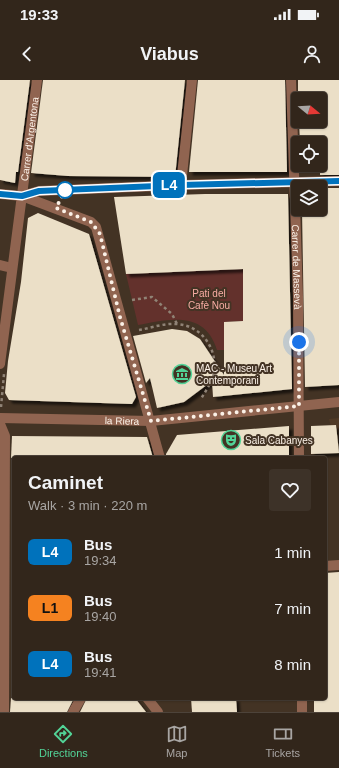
<!DOCTYPE html>
<meta charset="utf-8">
<style>
:root{--surface:#32261b;--page:#3d3228;--text:#f1f3f6;--muted:#a8a5a3;--line:#4d433a;--accent:#52d397}
body{margin:0;font-family:Helvetica,sans-serif;background:var(--page);color:var(--text);height:100vh;display:flex;flex-direction:column;font-size:15px;white-space:nowrap}
*{box-sizing:border-box;margin:0}
p{font-size:13px;color:var(--muted)}
.icon{flex:none;width:22px;height:22px;fill:none;stroke:currentColor;stroke-width:2;stroke-linecap:round;stroke-linejoin:round}
.map{position:relative;flex:1;overflow:hidden}
.side{position:absolute;left:12px;top:376px;width:315px;height:244px;display:flex;flex-direction:column;background:var(--surface);border-radius:4px;box-shadow:0 1px 3px #0004,0 0 0 1px var(--line)}
.side>*{flex:none}
.badge{padding:0 8px;border-radius:6px;font-size:14px;line-height:26px}
.needle{width:26px;rotate:108deg}
.tools{position:absolute;left:291px;top:12px;display:grid;gap:8px}
.tools a{display:grid;place-items:center;width:36px;height:36px;border-radius:4px;background:var(--surface);box-shadow:0 1px 3px #0004,0 0 0 1px var(--line);font-size:20px}
.you{position:absolute;width:20px;height:20px;margin:-10px;border:3px solid #fff;border-radius:50%;background:#1a73e8;box-shadow:0 0 0 6px #1a73e833}
.map>.badge{position:absolute;translate:-50% -50%;box-shadow:0 0 0 2px #fff}
.round{display:grid;place-items:center;flex:none;width:42px;height:42px;border-radius:4px;background:var(--page)}
.headline{display:flex;align-items:center;justify-content:space-between;height:68px;padding:0 16px}
h1{font-size:19px;font-weight:800;line-height:30px}
ul{padding:0;list-style:none}
li{display:flex;align-items:center;gap:12px;height:56px;padding:0 16px}
li div{flex:1}
li b{display:block;font-size:15px}
li em{font-style:normal}
li .badge{min-width:44px;font-weight:700;text-align:center}
.status{display:flex;justify-content:space-between;align-items:center;height:28px;padding:0 20px;background:var(--surface);direction:ltr}
.status svg{height:11px;fill:currentColor}
header{display:flex;justify-content:space-between;align-items:center;height:52px;padding:0 16px;background:var(--surface);font-size:18px;font-weight:800}
.menu{display:flex;justify-content:space-around;align-items:center;height:56px;border-top:1px solid var(--line);background:var(--surface);font-size:11px;color:var(--muted)}
.menu a{display:grid;justify-items:center;gap:2px}
.menu .current{color:var(--accent)}
.map>svg:first-child{display:block}
.built{fill:#503a26}
.green{fill:#63312c}
.building{fill:#ebdfc7;filter:url(#shadow)}
.lines{fill:none;stroke-linecap:round;stroke-linejoin:round}
.path{stroke:#908376;stroke-width:2.5;stroke-dasharray:3 3;stroke-linecap:butt}
.pedestrian{stroke:#906450;stroke-width:10}
.minor{stroke:#906450;stroke-width:10}
.line-casing{stroke:#fff;stroke-width:9}
.line{stroke:#0072bc;stroke-width:6}
.walk{stroke:#fbf1e7;stroke-width:4;stroke-dasharray:0 7.2}
.stop-dot{fill:#fff;stroke:#0072bc;stroke-width:2}
.labels{text-anchor:middle;dominant-baseline:central;stroke-width:4;stroke-linejoin:round;paint-order:stroke}
.street-label{font-size:10px;fill:#fbf1e7;stroke:#433324}
.park-label{font-size:10px;fill:#f8aca3;stroke:#433324}
.poi-label{font-size:10px;fill:#fbf1e7;stroke:#433324;text-anchor:start}
</style>
<div class="status"><b>19:33</b><svg viewBox="0 0 49 12"><path d="M0 12V9h3v3zM5 12V6h3v6zM10 12V3h3v9zM15 12V0h3v12zM26 1h20v11H26zM47 4h2v5h-2z"/></svg></div>
<header><svg class="icon" aria-label="back" viewBox="0 0 24 24"><path d="M15 5l-7 7 7 7"/></svg>Viabus<svg class="icon" aria-label="person" viewBox="0 0 24 24"><circle cx="12" cy="8" r="4"/><path d="M4 21q1-7 8-7t8 7"/></svg></header>
<div class="map">
<svg width="339" height="632" viewBox="0 0 339 632">
<defs>
<filter id="shadow"><feDropShadow dx="3.5" dy="3.5" stdDeviation="1" flood-color="#0009"/></filter>
</defs>
<rect width="100%" height="100%" fill="#433324"/>
<!-- built -->
<polygon class="built" points="339,338 339,377 329,339"/>
<!-- green -->
<path class="green" d="M243,189V241L224,242V270H217C205,230 169,239 138,245L126,194Z"/>
<!-- building -->
<g class="building">
<polygon points="0,0 30,0 18,92 16,92 15,103 0,100"/>
<polygon points="43,0 185,0 175,97 68,96 31,93"/>
<polygon points="198,0 285,0 287,92 189,92"/>
<polygon points="298,0 339,0 339,95 320,95 320,63 300,63 299,41 320,41 320,19 298,19"/>
<polygon points="320,108 339,108 339,305 305,307 302,129 320,129"/>
<polygon points="205,114 288,114 292,309 213,317 212,301 184,322 157,328 150,298 146,303 133,256 172,249 187,251 200,259 224,295 224,242 243,241 243,189 126,194 114,117"/>
<polygon points="38,133 89,154 136,317 132,324 9,320 5,313 8,281 21,202 28,138"/>
<polygon points="336,345 339,373 311,374 311,346"/>
<polygon points="289,346 289,378 166,378 166,374 177,355"/>
<polygon points="12,356 147,357 153,378 11,378"/>
<polygon points="339,492 339,632 314,632 314,618 325,618 325,493"/>
<polygon points="11,618 74,618 67,632 10,632"/>
<polygon points="87,618 135,618 146,632 80,632"/>
<polygon points="191,618 236,618 237,632 192,632"/>
</g>
<g class="lines">
<!-- path -->
<g class="path">
<polyline points="132,220 152,217 172,234 177,244"/>
<path d="M139,250C151,248 164,243 176,244C203,245 220,272 213,297C210,305 205,312 201,319"/>
<polyline points="1,327 4,294"/>
</g>
<!-- pedestrian -->
<polyline class="pedestrian" points="0,344 5,356 4,632"/>
<!-- minor -->
<g class="minor">
<path id="s1" d="M291,0L298,217L299,378"/>
<polyline points="181,105 192,0"/>
<polyline points="0,114 22,116 39,111 181,105 339,101"/>
<polyline points="22,116 91,142 96,147 160,378"/>
<polyline points="0,185 12,188"/>
<path id="s2" d="M0,284L37,0"/>
<path id="s3" d="M0,338L151,341L339,322"/>
<polyline points="325,486 339,485"/>
<polyline points="147,618 158,632"/>
<polyline points="302,618 302,632"/>
<polyline points="73,632 81,618"/>
</g>
</g>
<g class="lines">
<!-- line casing -->
<g class="line-casing">
<polyline id="line" points="0,114 22,116 39,111 181,105 339,101"/>
</g>
<!-- line -->
<use href="#line" class="line"/>
<!-- walk -->
<polyline class="walk" points="65,110 56,128 91,142 100,154 120,237 151,341 299,326 299,262"/>
</g>
<!-- icons -->
<defs>
<g id="museum-ring" transform="scale(1)"><circle r="9.5" fill="#433324" stroke="#52d397" stroke-width="1.5"/><path d="M0-6L6-3V-2H-6V-3ZM-5-1h2V3h-2ZM-1-1h2V3h-2ZM3-1h2V3H3ZM-6 4H6V6H-6Z" fill="#52d397"/></g>
<g id="theatre-ring" transform="scale(1)"><circle r="9.5" fill="#433324" stroke="#52d397" stroke-width="1.5"/><path d="M-5-5.5Q0-4 5-5.5V0Q5 5 0 6Q-5 5-5 0ZM-3.3-2.5H-1v1.5H-3.3ZM1-2.5H3.3v1.5H1ZM-2.8 1Q0 5.5 2.8 1Z" fill="#52d397"/></g>
</defs>
<g fill-rule="evenodd">
<use href="#museum-ring" x="182" y="294"/>
<use href="#theatre-ring" x="231" y="360"/>
</g>
<!-- markers -->
<circle class="stop-dot" cx="65" cy="110" r="8"/>
<g class="labels">
<!-- street labels -->
<g class="street-label">
<text stroke="none"><textPath href="#s2" startOffset="227">Carrer d'Argentona</textPath></text>
<text stroke="none"><textPath href="#s1" startOffset="187">Carrer de Massevà</textPath></text>
<text stroke="none"><textPath href="#s3" startOffset="122">la Riera</textPath></text>
</g>
<!-- park labels -->
<g class="park-label">
<text x="209" y="213">Pati del<tspan x="209" dy="12">Cafè Nou</tspan></text>
</g>
<!-- poi labels -->
<g class="poi-label">
<text x="196" y="288">MAC - Museu Art<tspan x="196" dy="12">Contemporani</tspan></text>
<text x="245" y="360">Sala Cabanyes</text>
</g>
</g>
</svg>
<div class="tools">
<a><svg class="needle" viewBox="-14 -14 28 28"><path d="M0-13l5 13h-10z" fill="#e53935"/><path d="M0 13l5-13h-10z" fill="#a8a5a3"/></svg></a>
<a><svg class="icon" aria-label="locate" viewBox="0 0 24 24"><circle cx="12" cy="12" r="6"/><path d="M12 2v4M12 18v4M2 12h4M18 12h4"/></svg></a>
<a><svg class="icon" aria-label="layers" viewBox="0 0 24 24"><path d="M12 4l9 5-9 5-9-5zM3 14l9 5 9-5"/></svg></a>
</div>
<div class="you" style="left:299px;top:262px"></div>
<b class="badge" style="left:169px;top:105px;background:#0072bc;color:#fff">L4</b>
<section class="side">
<div class="headline"><div><h1>Caminet</h1><p>Walk · 3 min · 220 m</p></div><a class="round"><svg class="icon" aria-label="heart" viewBox="0 0 24 24"><path d="M12 20l-8-8c-3-5 5-10 8-4 3-6 11-1 8 4z"/></svg></a></div>
<ul>
<li><span class="badge" style="background:#0072bc;color:#fff">L4</span><div><b>Bus</b><p>19:34</p></div><em>1 min</em></li>
<li><span class="badge" style="background:#f58220;color:#111">L1</span><div><b>Bus</b><p>19:40</p></div><em>7 min</em></li>
<li><span class="badge" style="background:#0072bc;color:#fff">L4</span><div><b>Bus</b><p>19:41</p></div><em>8 min</em></li>
</ul>
</section>
</div>
<nav class="menu">
<a class="current"><svg class="icon" aria-label="directions" viewBox="0 0 24 24"><path d="M12 3l9 9-9 9-9-9zM9 14v-3h6M13 9l2 2-2 2"/></svg>Directions</a>
<a><svg class="icon" aria-label="map" viewBox="0 0 24 24"><path d="M3 6l6-2 6 2 6-2v14l-6 2-6-2-6 2zM9 4v14M15 6v14"/></svg>Map</a>
<a><svg class="icon" aria-label="tickets" viewBox="0 0 24 24"><path d="M3 7h18v10H3zM15 7v10"/></svg>Tickets</a>
</nav>
